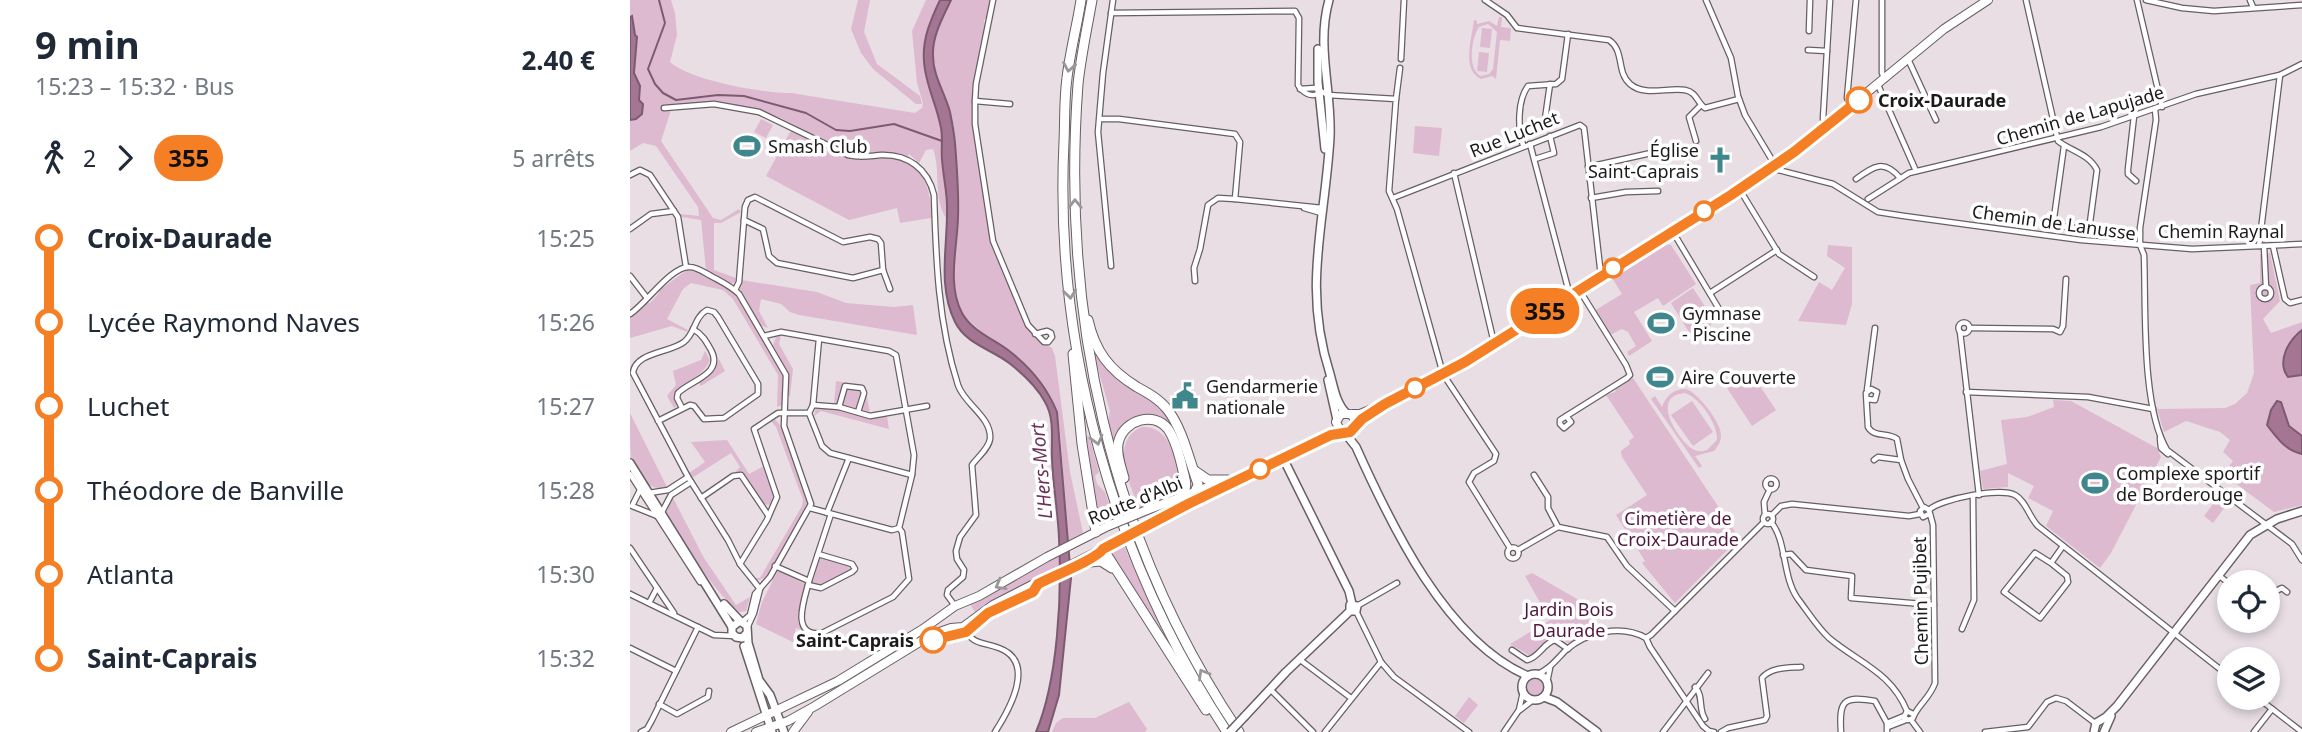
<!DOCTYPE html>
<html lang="fr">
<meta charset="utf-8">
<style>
:root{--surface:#fff;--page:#f2f2f3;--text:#1f2937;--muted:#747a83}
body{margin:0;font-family:"Noto Sans",sans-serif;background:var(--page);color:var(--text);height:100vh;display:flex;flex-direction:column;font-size:26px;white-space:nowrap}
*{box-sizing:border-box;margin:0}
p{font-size:23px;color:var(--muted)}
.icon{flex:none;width:38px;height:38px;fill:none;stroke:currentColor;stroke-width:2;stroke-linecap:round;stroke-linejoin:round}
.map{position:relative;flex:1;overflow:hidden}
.panel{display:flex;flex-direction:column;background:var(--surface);width:630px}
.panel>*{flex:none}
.badge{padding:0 14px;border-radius:23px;font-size:24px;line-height:46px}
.buttons{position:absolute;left:1587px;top:570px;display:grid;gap:14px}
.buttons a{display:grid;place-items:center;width:63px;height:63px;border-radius:50%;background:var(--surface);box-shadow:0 4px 10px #0003;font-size:35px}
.map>.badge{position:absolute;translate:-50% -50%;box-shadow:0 0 0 4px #fff}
.legs{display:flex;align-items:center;gap:10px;height:77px;padding:0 35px;font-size:23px}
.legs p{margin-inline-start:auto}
.head{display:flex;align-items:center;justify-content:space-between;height:119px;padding:0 35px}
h1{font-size:38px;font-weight:700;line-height:52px}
ul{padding:0 35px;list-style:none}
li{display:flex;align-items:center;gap:24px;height:84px;font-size:26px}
li i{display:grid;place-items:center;width:10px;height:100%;margin:0 9px;background:currentColor}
li i::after{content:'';width:18px;height:18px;margin:-9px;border:5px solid;border-radius:50%;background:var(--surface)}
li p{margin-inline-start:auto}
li:first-child i{background:linear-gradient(#0000 50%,currentColor 0)}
li:last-child i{background:linear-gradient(currentColor 50%,#0000 0)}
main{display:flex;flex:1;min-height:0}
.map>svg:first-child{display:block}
.green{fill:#debad0;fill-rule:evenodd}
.water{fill:#a47693;stroke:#7c5a6f;stroke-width:2}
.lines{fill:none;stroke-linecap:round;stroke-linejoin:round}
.stream{stroke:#7c5a6f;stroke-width:2}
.street-casing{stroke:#675f64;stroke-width:7}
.secondary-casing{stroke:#675f64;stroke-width:10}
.primary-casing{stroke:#675f64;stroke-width:10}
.highway-casing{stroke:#675f64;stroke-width:11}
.street{stroke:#fff;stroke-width:4.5}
.secondary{stroke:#fff;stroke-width:7}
.primary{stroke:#fff;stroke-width:8}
.highway{stroke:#fff;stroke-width:9}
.secondary-bridge-casing{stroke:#675f64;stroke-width:10;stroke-linecap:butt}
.primary-bridge-casing{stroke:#675f64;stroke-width:10;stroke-linecap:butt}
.secondary-bridge{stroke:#fff;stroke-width:7}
.primary-bridge{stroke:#fff;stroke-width:8}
.oneway{stroke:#999899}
.line-1-casing{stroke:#fff;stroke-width:16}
.line-1{stroke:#f57f25;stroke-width:10}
.stop-1-dot{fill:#fff;stroke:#f57f25;stroke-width:3.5}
.labels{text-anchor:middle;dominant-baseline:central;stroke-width:7;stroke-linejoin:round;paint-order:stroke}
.stop-label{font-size:18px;font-weight:bold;fill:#1d1a1c;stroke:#fff;text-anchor:start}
.street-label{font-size:18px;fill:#1d1a1c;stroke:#fff}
.poi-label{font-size:18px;fill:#1d1a1c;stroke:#fff;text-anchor:start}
.park-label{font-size:18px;fill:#501740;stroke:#fff}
.water-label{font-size:19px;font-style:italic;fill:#6b3059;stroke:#fff}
</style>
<main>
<section class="panel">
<div class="head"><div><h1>9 min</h1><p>15:23 – 15:32 · Bus</p></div><b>2.40 €</b></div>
<div class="legs"><svg class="icon" aria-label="walk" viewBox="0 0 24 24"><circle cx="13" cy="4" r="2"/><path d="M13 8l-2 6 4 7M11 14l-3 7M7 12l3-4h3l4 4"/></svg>2<svg class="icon" aria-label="forward" viewBox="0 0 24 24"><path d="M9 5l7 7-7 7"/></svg><b class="badge" style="background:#f57f25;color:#111">355</b><p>5 arrêts</p></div>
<ul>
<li><i style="color:#f57f25"></i><b>Croix-Daurade</b><p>15:25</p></li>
<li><i style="color:#f57f25"></i><span>Lycée Raymond Naves</span><p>15:26</p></li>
<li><i style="color:#f57f25"></i><span>Luchet</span><p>15:27</p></li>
<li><i style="color:#f57f25"></i><span>Théodore de Banville</span><p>15:28</p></li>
<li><i style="color:#f57f25"></i><span>Atlanta</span><p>15:30</p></li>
<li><i style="color:#f57f25"></i><b>Saint-Caprais</b><p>15:32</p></li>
</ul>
</section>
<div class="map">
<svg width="1672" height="732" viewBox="0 0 1672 732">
<rect width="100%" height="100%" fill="#e8dee4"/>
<!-- green -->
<g class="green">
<path d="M0,0H41L45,13L47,35L40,62C62,81 132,93 161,93L285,113L292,108L293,103L287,83L282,31L296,0H310L299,22L296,37V75L311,128L317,219C303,201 311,170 303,149L296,150L289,163L279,154L278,156L253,152L229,155L221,153L151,118L117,107L90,103L51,106L43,104L31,141L83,218L91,220L109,209L111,212L91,223H84V270L106,278L105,282L101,284L76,270L71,220L52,217L50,214L69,216L68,207L26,146L13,143L0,151Z"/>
<polygon points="228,0 240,0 234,32 247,64 290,96 292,104 286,104 243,69 231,53 221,29"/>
<polygon points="321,0 362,0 358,16 354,20 355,27 343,100 345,137 357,220 363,247 391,315 403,335 422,348 425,356 440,472 453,533 437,541 431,440 427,412 421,397 391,361 357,337 333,315 327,299 323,276 328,215 325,140 320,111 305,72 302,55 308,27"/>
<path d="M869,17H872L871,27L881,28L880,41L870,40L866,79L862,76L851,79C831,70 842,38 844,20L847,21V24L859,21L867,26ZM858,24L867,32L863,69L859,74L851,76C837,69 841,39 849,27Z"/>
<polygon points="852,28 862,29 860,48 850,47"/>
<polygon points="849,52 859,53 857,72 847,71"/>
<polygon points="131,119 143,125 136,138 124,132"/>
<polygon points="785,126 812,128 809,156 783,153"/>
<path d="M164,130C183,139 203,152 223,158C234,161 244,158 255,158C291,157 302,187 301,218L270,223L267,208L219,220L136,176L160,132Z"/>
<polygon points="1035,244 1041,245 1066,284 1033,306 1028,298 1004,312 1022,341 999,356 997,352 1006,346 998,332 992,329 980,335 964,311 992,294 982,278"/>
<polygon points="1198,245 1222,247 1222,304 1216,325 1168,321 1189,282 1202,290 1215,268 1197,256"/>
<polygon points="1640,253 1650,301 1633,319 1641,333 1672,322 1672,505 1644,512 1593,474 1603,461 1593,452 1600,440 1590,432 1556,421 1534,432 1527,409 1595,408 1605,404 1617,393 1624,373 1620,285 1630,283 1630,254"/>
<polygon points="57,270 67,271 106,294 153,374 152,405 147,407 148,375 103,299 93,290 61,283 53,289 37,319 58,330 57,332 42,326 0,338 0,318 16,303 20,303 29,293 28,291"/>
<polygon points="111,280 187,292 216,303 264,307 283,305 287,335 169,315 160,312 151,304 131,299 129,311 138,328 130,325 110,291"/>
<polygon points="1063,288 1085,322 1062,337 1041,303"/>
<polygon points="151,335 149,344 163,369 160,396 158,396 159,375 143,345 146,337"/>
<path d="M75,351L80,360C73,378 52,380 43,397L48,405L44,408L37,396L46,385L43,371L71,360Z"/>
<path d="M463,351L478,369L534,410L544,429L539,424L505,418C493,424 486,432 485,445L478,423L480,411Z"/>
<polygon points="89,359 95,371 71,386 69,383 78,375"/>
<polygon points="1119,370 1146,410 1122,426 1095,385"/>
<polygon points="1003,378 1109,538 1045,603 1012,563 1015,561 986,515 1017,495 992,457 991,451 1000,444 999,441 1004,437 976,395 985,392 986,389"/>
<polygon points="206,381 235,386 240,413 256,410 259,429 191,411 184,416 187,402 204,404"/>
<path d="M1056,389C1068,393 1091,422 1091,435C1091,442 1088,446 1084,451L1065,456L1072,466L1069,468L1021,399L1025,396L1032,407C1036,396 1043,389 1056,389ZM1055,393C1070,398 1088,424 1087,440L1077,450C1071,452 1067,452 1061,448C1047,437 1020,396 1055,393Z"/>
<polygon points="1423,400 1441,401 1527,448 1531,457 1481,553 1470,568 1416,526 1423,511 1398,498 1404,486 1378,473 1378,487 1353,489 1350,471 1377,464 1371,420 1397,417 1424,407"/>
<polygon points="1062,401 1083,432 1063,446 1041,415"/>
<path d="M0,413L37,487C20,493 7,475 1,459C0,447 0,426 0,413Z"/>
<polygon points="144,418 150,425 178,505 136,577 127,581 123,578 130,578 172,506 173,500 146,427 140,420"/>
<path d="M512,427C539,426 544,455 552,476L551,479H546C542,491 536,496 523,496L520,504L509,508C500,484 479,440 512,427Z"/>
<polygon points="456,436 459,436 469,472 465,476 467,484 475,492 484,519 477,522 469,521"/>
<polygon points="97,440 119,474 134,466 144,495 141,505 134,504 115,475 105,472 110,467 101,453 62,478 59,473 75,462 61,442"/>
<polygon points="1589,496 1598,503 1583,523 1574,516"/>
<path d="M43,498L74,558L106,605L120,597L116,611L109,612C78,585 58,547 36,512Z"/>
<polygon points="494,546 529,625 546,656 481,556 487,549"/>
<polygon points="429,554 430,568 345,612 340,604"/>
<polygon points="193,557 218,564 221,571 190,586 182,584 189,559"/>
<polygon points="147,572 153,572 175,584 168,622 172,630 166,628 163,642 126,624 132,602"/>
<polygon points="902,573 947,599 965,630 938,643 928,636 921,636 900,656 880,644 920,620 895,576"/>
<circle cx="905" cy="687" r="11"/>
<polygon points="839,697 848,705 834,723 825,716"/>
<polygon points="499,702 517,729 515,732 422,732 426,723 433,718 465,718"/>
</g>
<!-- water -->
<g class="water">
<path d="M310,0H321C313,17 302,36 303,56C303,76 315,93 320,112C322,122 324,133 325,143C327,168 329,194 328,218C327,249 317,285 332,313C341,330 363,339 378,350C399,366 417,387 427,412L441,578L429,695L418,732H406C428,680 432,595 429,538C428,512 423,486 422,459C421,440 425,419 415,402C407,387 392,373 379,363C361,349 336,344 325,322C307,285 318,246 317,207C317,191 313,175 312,159C311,149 313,138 311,128C307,105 295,84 294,61C292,39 301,19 310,0Z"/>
<polygon points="2,16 5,35 7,37 4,73 10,86 9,100 13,104 12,114 6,119 0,120 0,17"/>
<path d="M1672,330V375L1658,377C1646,361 1659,340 1672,330Z"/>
<path d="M1647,401L1651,402L1659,426L1672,436V454C1655,450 1647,438 1637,425L1641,410Z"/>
</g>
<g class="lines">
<!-- stream -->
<polyline class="stream" points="29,0 35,23 18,69 25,84 33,93 46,100 88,95 114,96 176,113 206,130 220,131 264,124 312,141"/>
<!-- street casing -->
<g class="street-casing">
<g id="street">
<polyline points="363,0 346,84 345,101 345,124 363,241 398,325 414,342 418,342 422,337 421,333 417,331 405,334"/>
<path d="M855,0L877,15L887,28L979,40C995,51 986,72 1000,84C1015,97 1038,87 1055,90C1067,92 1067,103 1075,108L1109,99"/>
<polyline points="1076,0 1101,58 1108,96 1115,115 1148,170 1203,184 1248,212 1274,216 1451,240 1562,249 1672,244"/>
<polyline points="1252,0 1252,73 1255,79"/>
<path d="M1396,0L1428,141C1441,151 1459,154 1467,170L1459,230L1423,225L1434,146"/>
<polyline points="1507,0 1532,107"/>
<polyline points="1516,0 1552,8 1584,11 1672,5"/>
<polyline points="1620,0 1623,7"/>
<path d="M481,13L665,11L669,18L668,85C673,93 681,98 690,93"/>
<polyline points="1179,31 1180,0"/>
<polyline points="1178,50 1197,51"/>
<polyline points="771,59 774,0"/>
<polyline points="1278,59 1306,120"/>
<polyline points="1248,85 1286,171"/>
<polyline points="670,89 685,88 698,95 766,99 759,191 767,209 813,374 866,454 864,461 844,473 839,482 880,548"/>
<polyline points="766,99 770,68"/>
<polyline points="345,101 380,104"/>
<polyline points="1220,106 1217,98 1226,0"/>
<path d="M34,108L84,104L129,112L218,155C230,158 239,156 251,155C278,154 298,169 304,195C306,260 308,323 328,385C334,404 362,417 360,439C359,448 347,458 342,465L346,515L330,537L326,551L327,559L334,570L333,577L318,590L317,595L325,606"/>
<path d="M1525,109L1526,120L1510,228V245L1514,255C1516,308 1511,406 1537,450L1662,544L1672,560"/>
<polyline points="1504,116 1498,169 1498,174 1506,181"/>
<polyline points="470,119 489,119 605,134 610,142 605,199 692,208"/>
<polyline points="915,119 920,84"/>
<polyline points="1196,127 1193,119 1200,0"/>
<polyline points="1066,141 1059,117 1071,105"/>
<polyline points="900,144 940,296"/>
<path d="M893,145C888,129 887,101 898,86L926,84L932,79L938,34"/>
<polyline points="905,159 924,153 920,136"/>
<polyline points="958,167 1030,151"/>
<polyline points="824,173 864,343"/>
<polyline points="0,175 10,170 20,175 48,217 56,267"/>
<path d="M1226,179C1244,166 1254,159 1270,178"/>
<polyline points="1110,190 1149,254 1184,277"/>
<polyline points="763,198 950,125 954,128 955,136 971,276"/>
<polyline points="961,198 996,192 1028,191"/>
<polyline points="1238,199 1279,173 1471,127 1566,94 1650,75 1672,64"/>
<polyline points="674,208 691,213"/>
<polyline points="114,220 133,229 139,256 147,263 223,278 253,270"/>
<polyline points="0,229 21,214 44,211"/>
<polyline points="1043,232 1095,319"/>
<polyline points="1629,246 1650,75"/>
<polyline points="1634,246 1636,287"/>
<polyline points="1643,246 1655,299 1660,303 1672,300"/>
<polyline points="481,266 468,132 473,73 483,0"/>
<polyline points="0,276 17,298"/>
<polyline points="565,281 564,268 570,249 578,205 588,198 605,199"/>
<circle cx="1635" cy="293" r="6"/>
<polyline points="105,290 109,282 115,207 118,200 125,197 213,242 240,237 248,239 251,243 253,270 260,289"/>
<polyline points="1080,293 1147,250"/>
<path d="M0,314C15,305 42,265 60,267C67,267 75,273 81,276C90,281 101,286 109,294L156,375L154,426L181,504L140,577L125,594L120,615L112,622"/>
<circle cx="1334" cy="328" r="5.5"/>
<polyline points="1340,328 1423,329 1430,332 1433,326 1436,279"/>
<polyline points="1330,332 1349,495"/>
<polyline points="134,336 151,332 259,351 266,355 284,455 282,475 269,528"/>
<polyline points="189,339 183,405 179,413 192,446 200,453 282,475"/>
<polyline points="1237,390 1245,328"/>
<polyline points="1336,392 1458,397 1523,409"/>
<path d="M1237,399L1245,400L1247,392L1241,389L1236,393L1238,427C1244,438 1258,432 1267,439L1271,460"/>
<polyline points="183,405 209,407 240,416 297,406"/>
<polyline points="209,407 215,386 232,388 234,393 228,412"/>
<path d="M52,408L47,398L48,393C61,380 94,374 81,350C76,341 72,334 63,329"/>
<polyline points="936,416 941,422 934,428 930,424 930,420 997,378 1000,375 996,365 950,291"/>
<path d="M28,421L60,405L64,406L74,419L94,418L128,394V384L88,317L84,312L77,310C64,317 65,334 54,342C40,353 5,352 3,373L58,477L98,540L110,564L130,589"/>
<polyline points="1530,438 1531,448 1538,454"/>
<polyline points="1244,460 1248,457 1271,460 1278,479 1293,508"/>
<polyline points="0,474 70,582"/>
<polyline points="904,475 918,497 918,508 928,527"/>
<circle cx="1141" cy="484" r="5.5"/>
<polyline points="11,488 2,506 27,516"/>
<polyline points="19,493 38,490 58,477"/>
<polyline points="71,498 103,476 111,475 138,515"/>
<path d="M1299,510C1310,499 1371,487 1385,495C1396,501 1399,517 1408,526L1600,677"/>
<polyline points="32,512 41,495 61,482"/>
<polyline points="197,513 219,458"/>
<circle cx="1138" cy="519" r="5"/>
<polyline points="1135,515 1134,502 1140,489"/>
<polyline points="1142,515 1151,506 1162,504 1279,516 1290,514"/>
<path d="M1141,522C1157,541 1152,577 1168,599C1178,612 1187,627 1199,638C1229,663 1261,672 1277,711"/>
<circle cx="883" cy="553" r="5.5"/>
<polyline points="0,548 44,613"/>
<polyline points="888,550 928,527 977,537 997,566 1045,611"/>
<polyline points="1153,555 1161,554 1176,570 1222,576 1221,598 1304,605"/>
<polyline points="1421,563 1405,553 1374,592 1410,618 1438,582 1437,576 1421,563 1433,546"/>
<polyline points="110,564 137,520 147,497 124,429 148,413 179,413"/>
<path d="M145,566L179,581C175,598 159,637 192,633L263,597L279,579L272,532L269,528L262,530L180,508"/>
<polyline points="1588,575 1600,584"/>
<polyline points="179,581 201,514"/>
<polyline points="178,585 191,588 222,572 225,569 222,564 188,554"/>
<polyline points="0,594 84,635 105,636"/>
<polyline points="1638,595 1652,588 1657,592"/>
<polyline points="19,603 27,588"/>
<polyline points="727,606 767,583"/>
<polyline points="726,611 751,662 764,677 839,732"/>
<polyline points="118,626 124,613 130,589"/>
<path d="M333,627C344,646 351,641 369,648C407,662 379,710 365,732"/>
<polyline points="1332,629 1344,600 1343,496"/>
<polyline points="1016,638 1020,647 1073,726 1079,731 1084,732"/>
<polyline points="0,648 46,671"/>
<path d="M882,650L897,660C910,657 913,643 925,640L938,649"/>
<polyline points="669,659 721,698"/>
<path d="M906,675C920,669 926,660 936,650C957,632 991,624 1016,638L1021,635L1134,522"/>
<polyline points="917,682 920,668"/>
<path d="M1065,687C1074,696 1068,709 1075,719"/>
<polyline points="640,689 683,732"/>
<polyline points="1628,698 1672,732"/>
<polyline points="29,704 47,714 78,697 79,691"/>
<polyline points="890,710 903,700"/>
<path d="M1283,714L1277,711L1274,717L1278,720L1283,718C1286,707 1300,698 1305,683L1303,525L1299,510L1294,507L1290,511L1293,517L1299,514"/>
<polyline points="1281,720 1290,732"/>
<polyline points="1257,723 1274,716"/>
<polyline points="1258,727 1276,720"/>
<polyline points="11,732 17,729 22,720 68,627"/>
<polyline points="695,732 751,662"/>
<polyline points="874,732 889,710 893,692"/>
<polyline points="1033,732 1078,673"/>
<path d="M1091,732L1098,728L1135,720L1137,716L1132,678C1141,667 1158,668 1171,667"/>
<path d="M1211,732C1209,702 1212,695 1245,701L1257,723V732"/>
<polyline points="1355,732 1398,727 1417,702 1426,698 1436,701 1465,723"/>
<polyline points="1624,732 1642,709"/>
</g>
</g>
<!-- secondary casing -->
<g class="secondary-casing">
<g id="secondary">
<path d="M699,0C686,46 702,90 700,137C695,225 672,286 700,374C704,388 706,403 716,413"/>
<polyline points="688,49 688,82 695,149"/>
<polyline points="698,380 707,420"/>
<path d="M715,433L726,447C761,525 816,641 898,676"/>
<polyline points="654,460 719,591 722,604"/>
<polyline points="0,463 102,627"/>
<polyline points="94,604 110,621"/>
<polyline points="117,633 112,638 106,637 102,633 102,627 110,621 117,626 118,643 129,680 140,695 154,732"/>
<polyline points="114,646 142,732"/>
<circle cx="905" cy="687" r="13"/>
<polyline points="914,697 927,702 967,732"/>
<polyline points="615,716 656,672 720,611 720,605 727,606 726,611 720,611"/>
<polyline points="1464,732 1466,723 1476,717 1487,706 1620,535 1647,519 1672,511"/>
<polyline points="1474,732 1481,716"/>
</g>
</g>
<!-- primary casing -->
<g class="primary-casing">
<g id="primary">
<polyline points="721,414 726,421 725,428 719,433 711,432 706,422 711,414 730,414 755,404 835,362 1110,190 1172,146 1314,29 1358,0"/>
<polyline points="517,510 594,481"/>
<polyline points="521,524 631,468 654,460 701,435 713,432"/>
<polyline points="101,732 208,681 293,629 325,606 349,596 417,557 478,526"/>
<polyline points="126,732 158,721 185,706 301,635 321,628 333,627 363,605 484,543"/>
<polyline points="163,732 178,712"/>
</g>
</g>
<!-- highway casing -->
<g class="highway-casing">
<g id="highway">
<path d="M451,0C447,26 440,52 437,78C434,99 435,121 434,142C424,348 483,560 597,732"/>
<path d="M462,0C457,28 451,56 448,84C431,314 479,539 609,732"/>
<path d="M458,320C465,351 479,370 507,387C518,393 529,399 537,409C553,429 559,460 568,484L567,494L558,504"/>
<polyline points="443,354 452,444 466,532"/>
<polyline points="565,471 578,480 598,480"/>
<path d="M494,478C491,467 485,451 489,440C495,420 524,411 538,429C546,441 550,457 553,471C556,482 558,487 551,497"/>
<polyline points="566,489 573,494 583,493"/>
<polyline points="473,549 576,710"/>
<polyline points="448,563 471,561 482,568"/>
</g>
</g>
<!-- street -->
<use href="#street" class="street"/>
<!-- secondary -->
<use href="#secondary" class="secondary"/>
<!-- primary -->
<use href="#primary" class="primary"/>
<!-- highway -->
<use href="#highway" class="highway"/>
<!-- secondary-bridge casing -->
<g class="secondary-bridge-casing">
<polyline id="secondary-bridge" points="600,732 615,716"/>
</g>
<!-- primary-bridge casing -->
<g class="primary-bridge-casing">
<g id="primary-bridge">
<polyline points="478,526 517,510"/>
<polyline points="484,543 521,524"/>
</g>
</g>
<!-- secondary-bridge -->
<use href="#secondary-bridge" class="secondary-bridge"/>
<!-- primary-bridge -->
<use href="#primary-bridge" class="primary-bridge"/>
</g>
<!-- one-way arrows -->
<defs><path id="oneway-chevron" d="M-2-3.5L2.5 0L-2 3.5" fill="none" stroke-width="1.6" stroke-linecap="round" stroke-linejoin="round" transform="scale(1.75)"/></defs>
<g class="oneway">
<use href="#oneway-chevron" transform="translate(439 67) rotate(100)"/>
<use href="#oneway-chevron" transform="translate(445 204) rotate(-91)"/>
<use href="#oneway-chevron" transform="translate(440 294) rotate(83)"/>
<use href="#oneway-chevron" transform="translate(467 440) rotate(75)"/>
<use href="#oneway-chevron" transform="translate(370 585) rotate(151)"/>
<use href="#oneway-chevron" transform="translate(573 674) rotate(-120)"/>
</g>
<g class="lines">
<!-- line-1 casing -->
<g class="line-1-casing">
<path id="line-1" d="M303,640L336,632L358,613L403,592L408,584C421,577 467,559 473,549L558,504L701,435L720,432L732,419L755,404L835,362L1101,195L1164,152L1229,100"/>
</g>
<!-- line-1 -->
<use href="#line-1" class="line-1"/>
</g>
<!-- icons -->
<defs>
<g id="stadium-bare" transform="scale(2.1)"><path d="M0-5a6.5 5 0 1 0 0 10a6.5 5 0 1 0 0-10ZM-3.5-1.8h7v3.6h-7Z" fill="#3f878c" stroke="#fff" stroke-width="2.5" paint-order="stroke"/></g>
<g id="church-bare" transform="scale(2.1)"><path d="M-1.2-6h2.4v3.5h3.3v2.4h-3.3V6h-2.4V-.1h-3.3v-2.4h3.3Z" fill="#3f878c" stroke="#fff" stroke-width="2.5" paint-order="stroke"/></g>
<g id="civic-bare" transform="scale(2.1)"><path d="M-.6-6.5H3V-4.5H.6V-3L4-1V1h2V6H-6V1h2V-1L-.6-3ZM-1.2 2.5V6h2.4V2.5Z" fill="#3f878c" stroke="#fff" stroke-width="2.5" paint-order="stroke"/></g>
</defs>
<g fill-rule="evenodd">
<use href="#stadium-bare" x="117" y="146"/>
<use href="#church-bare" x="1090" y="160"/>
<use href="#stadium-bare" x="1031" y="323"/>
<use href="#stadium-bare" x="1030" y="377"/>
<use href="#civic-bare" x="555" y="396"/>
<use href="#stadium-bare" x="1465" y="483"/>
</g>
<!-- markers -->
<g class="stop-1-dot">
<circle cx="1229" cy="100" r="12"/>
<circle cx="1074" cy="211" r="9"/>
<circle cx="983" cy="268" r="9"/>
<circle cx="785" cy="388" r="9"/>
<circle cx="630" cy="469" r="9"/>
<circle cx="303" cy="640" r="12"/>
</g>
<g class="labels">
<!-- stop labels -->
<g class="stop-label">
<text x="1248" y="100">Croix-Daurade</text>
<text x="284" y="640" text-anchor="end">Saint-Caprais</text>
</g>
<!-- street labels -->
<g class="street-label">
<text transform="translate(1450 115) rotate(-16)">Chemin de Lapujade</text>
<text transform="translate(884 134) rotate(-22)">Rue Luchet</text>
<text transform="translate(1424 222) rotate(8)">Chemin de Lanusse</text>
<text x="1591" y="231">Chemin Raynal</text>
<text transform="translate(505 500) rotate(-22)">Route d'Albi</text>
<text transform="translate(1290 601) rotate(-91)">Chemin Pujibet</text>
</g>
<!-- poi labels -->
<g class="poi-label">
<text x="138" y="146">Smash Club</text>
<text x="1069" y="150" text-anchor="end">Église<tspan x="1069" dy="21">Saint-Caprais</tspan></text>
<text x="1052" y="313">Gymnase<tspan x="1052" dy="21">- Piscine</tspan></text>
<text x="1051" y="377">Aire Couverte</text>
<text x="576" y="386">Gendarmerie<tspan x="576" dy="21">nationale</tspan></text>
<text x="1486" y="473">Complexe sportif<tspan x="1486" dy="21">de Borderouge</tspan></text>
</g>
<!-- park labels -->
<g class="park-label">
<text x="1048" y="518">Cimetière de<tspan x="1048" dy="21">Croix-Daurade</tspan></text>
<text x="939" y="609">Jardin Bois<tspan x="939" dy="21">Daurade</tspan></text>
</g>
<!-- water labels -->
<g class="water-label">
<text transform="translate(411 471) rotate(-95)">L'Hers-Mort</text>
</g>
</g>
</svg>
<div class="buttons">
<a><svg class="icon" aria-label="locate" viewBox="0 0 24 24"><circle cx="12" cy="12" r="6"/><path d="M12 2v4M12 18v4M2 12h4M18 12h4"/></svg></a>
<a><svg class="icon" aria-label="layers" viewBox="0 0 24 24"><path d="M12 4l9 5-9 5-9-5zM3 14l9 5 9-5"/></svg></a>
</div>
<b class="badge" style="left:915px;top:311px;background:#f57f25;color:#111">355</b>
</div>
</main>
